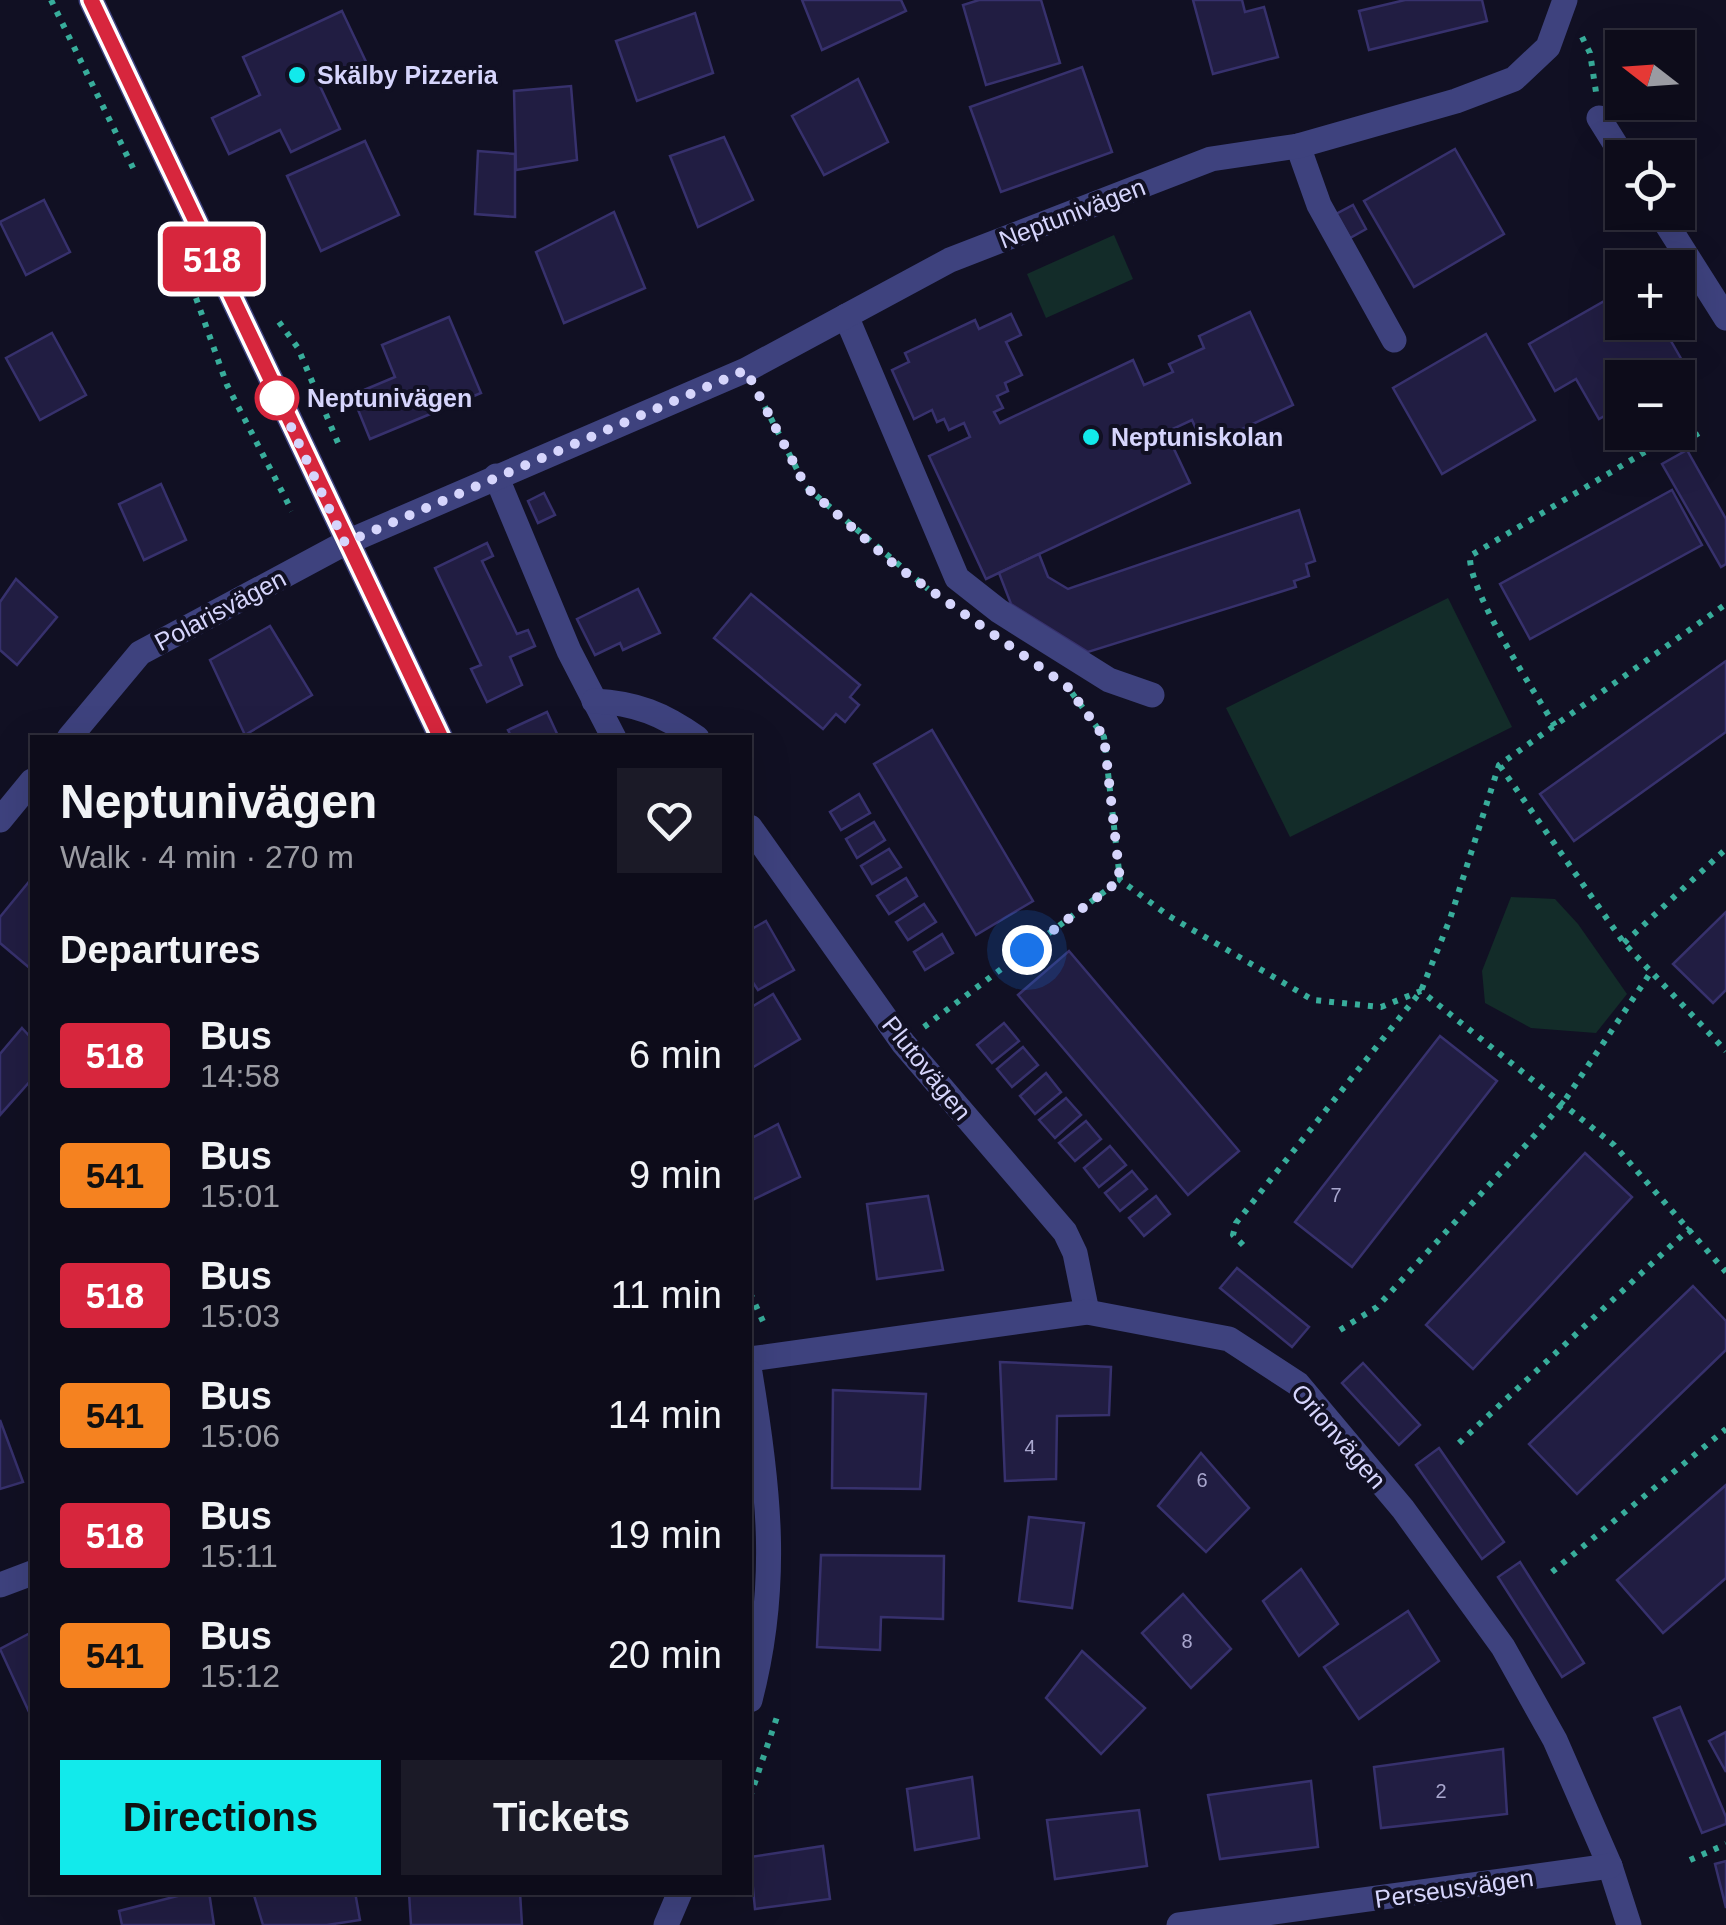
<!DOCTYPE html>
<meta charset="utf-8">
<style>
:root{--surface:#0d0c1a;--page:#1b1a27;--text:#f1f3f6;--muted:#9a9ba2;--line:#2d2c39;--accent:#12eaeb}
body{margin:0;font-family:Arial,sans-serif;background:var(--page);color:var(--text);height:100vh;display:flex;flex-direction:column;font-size:38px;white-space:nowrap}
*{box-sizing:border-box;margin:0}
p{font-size:32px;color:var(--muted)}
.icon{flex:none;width:55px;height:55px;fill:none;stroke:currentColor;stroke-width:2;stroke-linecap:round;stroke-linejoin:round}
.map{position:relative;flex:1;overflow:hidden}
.panel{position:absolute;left:30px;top:735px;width:722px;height:1160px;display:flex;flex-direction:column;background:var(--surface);border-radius:0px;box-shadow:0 10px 40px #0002,0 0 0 2px var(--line)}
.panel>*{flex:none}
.badge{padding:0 20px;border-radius:8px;font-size:35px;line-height:65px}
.needle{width:65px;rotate:287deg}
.fabs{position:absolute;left:1605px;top:30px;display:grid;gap:20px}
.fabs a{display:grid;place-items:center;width:90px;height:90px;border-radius:0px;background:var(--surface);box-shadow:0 10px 40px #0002,0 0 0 2px var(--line);font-size:50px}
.you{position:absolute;width:50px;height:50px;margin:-25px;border:8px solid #fff;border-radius:50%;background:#1a73e8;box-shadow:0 0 0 15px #1a73e833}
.map>.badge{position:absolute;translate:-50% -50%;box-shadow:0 0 0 5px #fff}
h2{padding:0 30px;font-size:38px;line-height:90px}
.round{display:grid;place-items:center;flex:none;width:105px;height:105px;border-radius:0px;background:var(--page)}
.head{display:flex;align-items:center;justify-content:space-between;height:170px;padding:0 30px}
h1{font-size:48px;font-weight:700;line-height:75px}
.cta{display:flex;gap:20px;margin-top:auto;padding:20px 30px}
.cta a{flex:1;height:115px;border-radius:0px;background:var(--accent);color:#111;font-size:40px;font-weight:700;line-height:115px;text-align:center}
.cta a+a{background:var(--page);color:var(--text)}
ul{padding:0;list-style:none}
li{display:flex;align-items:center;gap:30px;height:120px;padding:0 30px}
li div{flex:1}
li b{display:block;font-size:38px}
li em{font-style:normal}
li .badge{min-width:110px;font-weight:700;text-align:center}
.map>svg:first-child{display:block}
.green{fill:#132c29}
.building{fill:#211d42;stroke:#37316d;stroke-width:2.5}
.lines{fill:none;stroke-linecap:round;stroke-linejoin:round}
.path{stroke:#38ad9b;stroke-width:6;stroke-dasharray:5 8;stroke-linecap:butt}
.minor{stroke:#3e427e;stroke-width:25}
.line-casing{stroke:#fff;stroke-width:22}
.line{stroke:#d7263d;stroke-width:15}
.walk{stroke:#d6d5fc;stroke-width:10;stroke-dasharray:0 18}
.poi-dot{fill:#12eaeb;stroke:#111023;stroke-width:4}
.stop-dot{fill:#fff;stroke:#d7263d;stroke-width:5}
.labels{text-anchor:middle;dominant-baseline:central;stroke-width:8;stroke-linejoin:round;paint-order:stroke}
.number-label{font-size:20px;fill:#a9a7ce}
.poi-label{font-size:25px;font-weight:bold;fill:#d6d5fc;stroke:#111023;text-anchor:start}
.street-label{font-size:25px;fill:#d6d5fc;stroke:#111023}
.stop-label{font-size:25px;font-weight:bold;fill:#d6d5fc;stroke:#111023;text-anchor:start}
</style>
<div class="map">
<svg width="1726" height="1925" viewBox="0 0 1726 1925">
<rect width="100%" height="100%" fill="#111023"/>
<!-- green -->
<g class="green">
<polygon points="1114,235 1133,279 1046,318 1027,274"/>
<polygon points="1448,598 1512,727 1290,837 1226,708"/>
<polygon points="1511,897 1555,899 1578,924 1627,994 1596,1033 1531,1028 1485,1003 1482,971"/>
</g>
<!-- building -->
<g class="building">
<polygon points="802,0 901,0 906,11 822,50"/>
<polygon points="979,0 1041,0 1060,63 986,85 963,5"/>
<polygon points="1193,0 1242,0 1245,12 1264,7 1278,57 1213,74"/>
<polygon points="1405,0 1482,0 1487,21 1369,50 1359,11"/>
<polygon points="342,11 367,64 320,86 340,129 291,152 280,130 229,154 212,118 260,95 243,57"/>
<polygon points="695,13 713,73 637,101 616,41"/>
<polygon points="1082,67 1112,152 1001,192 970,107"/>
<polygon points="858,79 888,142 824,175 792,116"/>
<polygon points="571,86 577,160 516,170 514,91"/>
<polygon points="724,137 753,200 698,227 670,156"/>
<polygon points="365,141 399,215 321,251 287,176"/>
<polygon points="1455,149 1504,234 1414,287 1364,201"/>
<polygon points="478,151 515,154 515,217 475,214"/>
<polygon points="44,200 70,252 26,275 0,222"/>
<polygon points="1353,205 1366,229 1350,238 1336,214"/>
<polygon points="614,212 645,288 564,323 536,252"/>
<polygon points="1622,291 1622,322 1660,322 1687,369 1672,378 1622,378 1622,406 1599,419 1576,379 1555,391 1529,344"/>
<polygon points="1250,312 1293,405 1204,447 1192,420 1166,432 1190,483 986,579 929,456 970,437 964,423 949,430 944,419 937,422 932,410 914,419 892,370 909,362 905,353 975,320 979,329 1011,314 1021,335 1006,342 1022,375 1005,383 1008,391 997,396 1003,408 994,412 1000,423 1133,360 1144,385 1173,372 1169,364 1204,348 1199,336"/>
<polygon points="449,317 481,393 370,439 352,395 395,377 382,345"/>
<polygon points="52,333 86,395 40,420 6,358"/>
<polygon points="1486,334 1535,420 1442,474 1393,388"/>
<polygon points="1687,450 1726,519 1726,564 1721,567 1662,464"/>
<polygon points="161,484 186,540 144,560 119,504"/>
<polygon points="1672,490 1702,545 1530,639 1500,584"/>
<polygon points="544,493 555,515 538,523 528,501"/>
<polygon points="1299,510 1315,561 1306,564 1309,576 1294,581 1296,587 1088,652 1011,604 999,573 1039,554 1048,577 1068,589"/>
<polygon points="487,543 493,556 482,561 517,634 528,630 535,646 510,657 522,685 487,702 471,669 481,665 435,568"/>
<polygon points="16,579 57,617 17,665 0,650 0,602"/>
<polygon points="638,589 660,633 623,650 620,643 595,655 577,619"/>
<polygon points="751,594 860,685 850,697 859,705 845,722 836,714 823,729 714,638"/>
<polygon points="270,626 312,695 245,735 210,660"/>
<polygon points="1726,661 1726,732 1574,841 1540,794"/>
<polygon points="547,712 559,738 512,738 508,730"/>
<polygon points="932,730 1033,901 976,935 874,764"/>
<polygon points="859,794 870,813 841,830 830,812"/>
<polygon points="874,822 885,840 857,858 846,839"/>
<polygon points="889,849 901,867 872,884 861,866"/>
<polygon points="32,878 32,970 0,943 0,917"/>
<polygon points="906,878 917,896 889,914 877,896"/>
<polygon points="924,904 936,922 908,940 896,922"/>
<polygon points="1726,912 1726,990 1713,1003 1673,964"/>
<polygon points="766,921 794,970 758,990 750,978 750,930"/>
<polygon points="942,934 953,953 925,970 914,952"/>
<polygon points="1069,951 1239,1151 1188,1195 1018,995"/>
<polygon points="773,994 800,1039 750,1069 750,1008"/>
<polygon points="1004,1023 1019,1041 992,1063 977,1045"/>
<polygon points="22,1028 32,1039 32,1079 0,1115 0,1054"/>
<polygon points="1440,1036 1497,1081 1352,1267 1295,1222"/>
<polygon points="1023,1047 1038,1065 1012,1087 997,1069"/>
<polygon points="1046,1073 1061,1092 1035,1114 1020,1096"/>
<polygon points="1066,1098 1081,1115 1055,1138 1039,1120"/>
<polygon points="1086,1121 1101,1139 1075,1161 1059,1143"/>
<polygon points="778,1124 800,1177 750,1201 750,1139"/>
<polygon points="1110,1146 1126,1165 1099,1187 1084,1168"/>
<polygon points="1585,1153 1632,1197 1473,1369 1426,1325"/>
<polygon points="1132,1171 1147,1189 1120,1211 1105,1193"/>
<polygon points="928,1196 943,1270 877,1279 867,1204"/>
<polygon points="1156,1196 1170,1214 1144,1236 1129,1218"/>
<polygon points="1237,1268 1309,1327 1292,1347 1220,1288"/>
<polygon points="1693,1286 1726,1321 1726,1350 1577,1494 1529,1444"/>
<polygon points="1000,1362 1111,1367 1109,1415 1057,1416 1056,1479 1005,1481"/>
<polygon points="1363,1363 1420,1425 1399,1445 1342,1383"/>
<polygon points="833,1390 926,1394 920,1489 832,1488"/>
<polygon points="0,1420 23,1482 0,1489"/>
<polygon points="1439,1448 1504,1542 1482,1559 1416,1465"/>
<polygon points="1201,1453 1249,1508 1206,1552 1158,1506"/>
<polygon points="1726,1485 1726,1578 1663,1633 1617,1580"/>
<polygon points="1029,1517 1084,1523 1072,1608 1019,1601"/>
<polygon points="821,1555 944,1556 943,1619 881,1617 880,1650 817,1647"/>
<polygon points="1520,1562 1584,1663 1562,1677 1498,1577"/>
<polygon points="1301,1569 1338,1624 1299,1656 1263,1601"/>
<polygon points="1183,1594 1231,1649 1191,1688 1142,1633"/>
<polygon points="1408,1611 1439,1661 1359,1719 1324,1667"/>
<polygon points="32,1632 32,1711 29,1712 0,1649"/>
<polygon points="1082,1651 1145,1708 1101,1754 1046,1698"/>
<polygon points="1680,1707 1726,1817 1726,1824 1702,1833 1654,1718"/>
<polygon points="1726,1732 1726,1772 1709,1741"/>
<polygon points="1503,1749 1507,1814 1381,1828 1374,1767"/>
<polygon points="972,1777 979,1838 915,1850 907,1789"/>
<polygon points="1311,1781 1318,1847 1220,1859 1208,1795"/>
<polygon points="1139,1810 1147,1866 1055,1879 1047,1820"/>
<polygon points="823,1846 830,1899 755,1909 750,1857"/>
<polygon points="1726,1861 1726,1908 1715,1864"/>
<polygon points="193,1892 209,1892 214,1925 122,1925 119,1911"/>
<polygon points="253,1892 355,1892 360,1920 327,1925 263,1925"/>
<polygon points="520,1892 522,1925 411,1925 409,1893"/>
</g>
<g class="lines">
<!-- path -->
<g class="path">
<polyline points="51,0 136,174"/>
<polyline points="1582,37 1590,53 1596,92"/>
<polyline points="196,298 227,385 292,511"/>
<polyline points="279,322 298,348 341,450"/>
<polyline points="759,395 806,487 928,589"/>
<polyline points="1072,693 1104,737 1120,880 1169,916 1313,1000 1381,1007 1421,991 1614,1145 1726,1272"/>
<path d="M1555,726C1534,691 1468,591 1470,556L1670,437L1692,427L1698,438"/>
<polyline points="1500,766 1624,943 1726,1051"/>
<polyline points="1624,943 1726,849"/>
<polyline points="924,1027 1120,880"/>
<polyline points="1243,1245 1233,1235 1236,1223 1421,991 1450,919 1499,765 1726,604"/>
<polyline points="750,1293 766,1328"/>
<polyline points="1340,1330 1377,1307 1535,1135 1563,1103 1651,972"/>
<polyline points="1459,1443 1690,1228"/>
<polyline points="1552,1572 1726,1429"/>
<polyline points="750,1797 779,1711"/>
<polyline points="1690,1860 1726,1844"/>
</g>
<!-- minor -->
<g class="minor">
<polyline points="91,0 441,738"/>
<polyline points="1599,118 1624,158"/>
<polyline points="1298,146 1319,205 1394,340"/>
<polyline points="1659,212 1726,318"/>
<polyline points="846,316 957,578 999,611 1109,680 1152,695"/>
<polyline points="496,476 569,651 614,738"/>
<path d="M594,701C636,703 663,714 697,738"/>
<polyline points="69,738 140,653 345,543 746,370 950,260 1211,159 1298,146 1456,101 1514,79 1548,47 1565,0"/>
<polyline points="0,820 32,781"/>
<polyline points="750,827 903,1043 1065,1232 1075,1253 1087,1312"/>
<polyline points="750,1359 1087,1312 1229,1339 1298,1384 1403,1509 1503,1647 1555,1740 1610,1866 1629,1925"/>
<path d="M750,1373C769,1488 780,1585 750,1700"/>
<polyline points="0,1585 32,1573"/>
<polyline points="666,1925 680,1892"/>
<polyline points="1179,1925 1610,1866"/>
</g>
</g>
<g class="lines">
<!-- line casing -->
<g class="line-casing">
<polyline id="line" points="91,0 441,738"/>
</g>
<!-- line -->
<use href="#line" class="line"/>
<!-- walk -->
<polyline class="walk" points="277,398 273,388 345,543 746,370 806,487 896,566 1067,686 1104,737 1120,880 1027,950"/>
</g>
<!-- markers -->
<g class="poi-dot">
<circle cx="297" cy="75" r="10"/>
<circle cx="1091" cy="437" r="10"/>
</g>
<circle class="stop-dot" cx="277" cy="398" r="20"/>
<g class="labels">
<!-- number labels -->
<g class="number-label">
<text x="1336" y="1195">7</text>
<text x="1030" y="1447">4</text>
<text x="1202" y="1480">6</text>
<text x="1187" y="1641">8</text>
<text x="1441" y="1791">2</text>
</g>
<!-- poi labels -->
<g class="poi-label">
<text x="317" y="75">Skälby Pizzeria</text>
<text x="1111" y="437">Neptuniskolan</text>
</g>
<!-- street labels -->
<g class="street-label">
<text transform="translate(1072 213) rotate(-21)">Neptunivägen</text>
<text transform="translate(220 610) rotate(-28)">Polarisvägen</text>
<text transform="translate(927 1068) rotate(51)">Plutovägen</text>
<text transform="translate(1339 1436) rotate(49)">Orionvägen</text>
<text transform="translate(1454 1888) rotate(-8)">Perseusvägen</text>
</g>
<!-- stop labels -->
<g class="stop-label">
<text x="307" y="398">Neptunivägen</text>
</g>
</g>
</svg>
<div class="fabs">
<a><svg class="needle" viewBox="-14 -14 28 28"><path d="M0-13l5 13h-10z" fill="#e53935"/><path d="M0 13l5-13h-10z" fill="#9a9ba2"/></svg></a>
<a><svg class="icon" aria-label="locate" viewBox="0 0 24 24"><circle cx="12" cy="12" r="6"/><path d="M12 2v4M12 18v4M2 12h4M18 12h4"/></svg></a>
<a>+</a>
<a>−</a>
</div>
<div class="you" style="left:1027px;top:950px"></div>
<b class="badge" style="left:212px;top:259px;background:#d7263d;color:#fff">518</b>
<section class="panel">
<div class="head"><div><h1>Neptunivägen</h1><p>Walk · 4 min · 270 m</p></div><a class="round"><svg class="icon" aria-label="heart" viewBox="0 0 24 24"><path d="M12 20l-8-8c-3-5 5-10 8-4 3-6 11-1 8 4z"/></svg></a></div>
<h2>Departures</h2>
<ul>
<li><span class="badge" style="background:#d7263d;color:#fff">518</span><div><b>Bus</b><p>14:58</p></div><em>6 min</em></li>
<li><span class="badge" style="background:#f58220;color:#111">541</span><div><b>Bus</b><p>15:01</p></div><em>9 min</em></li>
<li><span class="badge" style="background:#d7263d;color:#fff">518</span><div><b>Bus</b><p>15:03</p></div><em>11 min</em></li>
<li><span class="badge" style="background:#f58220;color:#111">541</span><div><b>Bus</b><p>15:06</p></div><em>14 min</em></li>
<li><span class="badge" style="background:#d7263d;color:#fff">518</span><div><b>Bus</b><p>15:11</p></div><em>19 min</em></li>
<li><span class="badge" style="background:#f58220;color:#111">541</span><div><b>Bus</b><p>15:12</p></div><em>20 min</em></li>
</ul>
<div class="cta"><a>Directions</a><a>Tickets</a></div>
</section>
</div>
